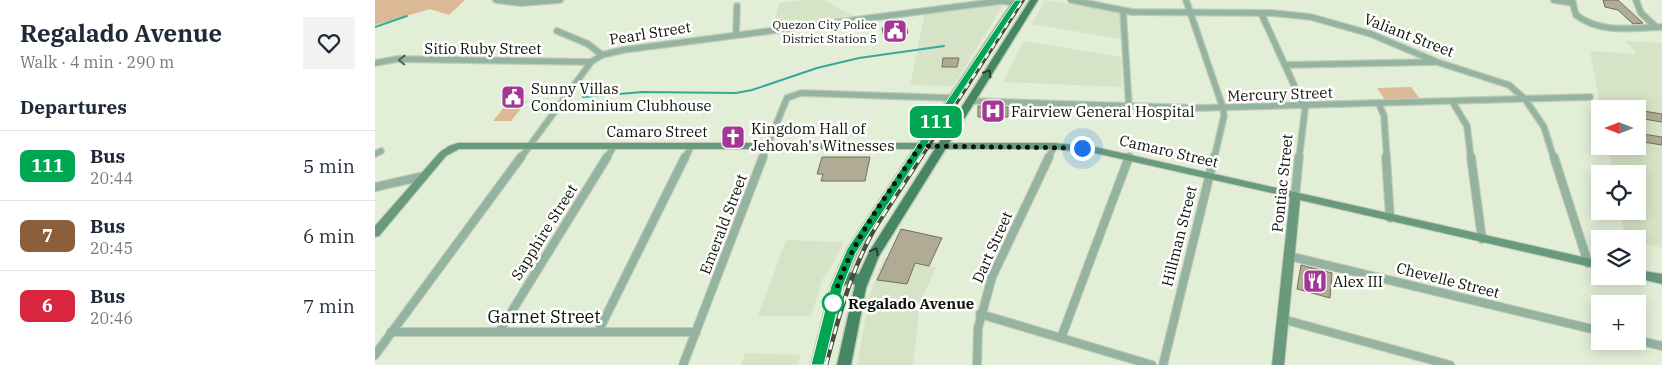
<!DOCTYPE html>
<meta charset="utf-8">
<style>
:root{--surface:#fff;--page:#f2f2f3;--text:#1f2937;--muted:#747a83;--line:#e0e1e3}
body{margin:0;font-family:"IBM Plex Serif",serif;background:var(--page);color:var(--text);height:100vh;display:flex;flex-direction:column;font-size:19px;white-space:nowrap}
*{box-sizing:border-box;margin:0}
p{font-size:16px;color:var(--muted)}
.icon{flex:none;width:28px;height:28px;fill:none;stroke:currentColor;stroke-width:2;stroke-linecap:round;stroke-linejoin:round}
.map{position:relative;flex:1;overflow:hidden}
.side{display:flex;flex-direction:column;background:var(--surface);width:375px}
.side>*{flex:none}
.badge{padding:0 10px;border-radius:8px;font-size:18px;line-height:32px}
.needle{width:32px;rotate:270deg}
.buttons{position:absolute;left:1216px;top:100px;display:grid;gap:10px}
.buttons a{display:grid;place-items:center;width:55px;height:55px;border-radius:0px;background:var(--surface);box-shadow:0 2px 12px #0003;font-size:25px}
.you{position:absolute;width:25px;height:25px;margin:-12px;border:4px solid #fff;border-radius:50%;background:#1a73e8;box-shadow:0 0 0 8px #1a73e833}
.map>.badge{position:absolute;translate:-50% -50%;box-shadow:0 0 0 2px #fff}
h2{padding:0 20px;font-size:19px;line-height:45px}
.round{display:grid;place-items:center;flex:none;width:52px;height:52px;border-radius:0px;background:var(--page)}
.summary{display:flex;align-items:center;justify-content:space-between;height:85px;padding:0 20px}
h1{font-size:24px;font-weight:800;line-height:38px}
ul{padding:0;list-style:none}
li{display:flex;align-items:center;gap:15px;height:70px;padding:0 20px;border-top:1px solid var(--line)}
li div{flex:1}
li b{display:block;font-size:19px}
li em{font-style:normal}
li .badge{min-width:55px;font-weight:700;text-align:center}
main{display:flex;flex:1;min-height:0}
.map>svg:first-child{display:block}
.built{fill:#d6e3c6}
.green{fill:#dbb997}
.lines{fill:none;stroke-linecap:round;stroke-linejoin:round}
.stream{stroke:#36a8a1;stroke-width:2}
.building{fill:#b0ab94;stroke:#736f5a}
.street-far1-casing{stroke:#c1cbb6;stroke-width:8}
.street-casing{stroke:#c1cbb6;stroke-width:10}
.secondary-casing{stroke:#c1cbb6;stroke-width:2}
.primary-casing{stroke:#c1cbb6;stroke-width:3}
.street-far1{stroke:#94b4a1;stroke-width:5.5}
.street{stroke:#94b4a1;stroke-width:8}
.secondary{fill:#699a7d;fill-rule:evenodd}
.primary{fill:#478664;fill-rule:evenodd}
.rail-far1-casing{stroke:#464c40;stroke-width:4}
.rail-casing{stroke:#464c40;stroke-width:4.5}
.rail-far1{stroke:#fff;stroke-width:2;stroke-dasharray:6;stroke-linecap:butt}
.rail{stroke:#fff;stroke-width:2.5;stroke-dasharray:8;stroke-linecap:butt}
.oneway{stroke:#516356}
.oneway2{stroke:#25402e}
.line{fill:#00a651;stroke:#fff}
.walk{stroke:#0e120a;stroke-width:5;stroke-dasharray:0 9}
.stop-dot{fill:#fff;stroke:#00a651;stroke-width:2.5}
.labels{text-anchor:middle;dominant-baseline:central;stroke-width:5;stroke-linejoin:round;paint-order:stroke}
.far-poi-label{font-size:12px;fill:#0e120a;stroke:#fff;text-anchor:end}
.street-label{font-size:15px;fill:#0e120a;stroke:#fff}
.poi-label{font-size:15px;fill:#0e120a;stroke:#fff;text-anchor:start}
.stop-label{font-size:15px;font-weight:bold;fill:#0e120a;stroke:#fff;text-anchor:start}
.near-street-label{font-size:18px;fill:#0e120a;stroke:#fff}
</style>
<main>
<section class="side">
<div class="summary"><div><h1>Regalado Avenue</h1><p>Walk · 4 min · 290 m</p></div><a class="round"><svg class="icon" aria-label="heart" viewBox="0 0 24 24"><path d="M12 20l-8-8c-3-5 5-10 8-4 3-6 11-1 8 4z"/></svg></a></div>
<h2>Departures</h2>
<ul>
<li><span class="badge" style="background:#00a651;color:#fff">111</span><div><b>Bus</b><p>20:44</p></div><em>5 min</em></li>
<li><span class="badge" style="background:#8b5e3c;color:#fff">7</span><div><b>Bus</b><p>20:45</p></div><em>6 min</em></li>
<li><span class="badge" style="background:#d7263d;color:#fff">6</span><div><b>Bus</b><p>20:46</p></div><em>7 min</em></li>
</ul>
</section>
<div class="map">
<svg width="1287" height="365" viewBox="0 0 1287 365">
<rect width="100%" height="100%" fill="#e3eed7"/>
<!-- built -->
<g class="built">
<polygon points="430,0 449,0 478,16 399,25 404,3"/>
<polygon points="670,0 745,13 746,39 657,24"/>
<polygon points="629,4 578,86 535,85 550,13"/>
<polygon points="649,41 746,57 747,87 628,82"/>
<polygon points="1251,41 1287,43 1287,248 1263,242 1262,239 1251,239 1245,211 1262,211 1262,174 1238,174 1233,146 1262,146 1262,109 1226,109 1215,51 1262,54"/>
<polygon points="411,240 469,242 458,264 448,278 436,316 383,316"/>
<polygon points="509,258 561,267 545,303 538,365 482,365 495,294"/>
<polygon points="370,353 425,355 423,365 366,365"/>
</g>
<!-- green -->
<g class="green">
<polygon points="0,0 90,0 74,15 55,9 0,25"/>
<polygon points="1036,87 1045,99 1010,100 1002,88"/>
<polygon points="134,101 152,101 136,121 118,121"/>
</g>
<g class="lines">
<!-- stream -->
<g class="stream">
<polyline points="0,27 32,16"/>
<polyline points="208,97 268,92 361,93 377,90 442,68 484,58 569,46"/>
</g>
</g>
<!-- building -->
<g class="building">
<polygon points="1228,0 1243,0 1268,23 1258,24 1243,10 1230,7"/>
<polygon points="531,25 533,33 509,37 507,28"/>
<polygon points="568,58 584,58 582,67 567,67"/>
<polygon points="603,106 633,107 633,117 603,117"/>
<polygon points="1262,110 1287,114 1287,122 1262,118"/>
<polygon points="1262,133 1287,137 1287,145 1262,141"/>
<polygon points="447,157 495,157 490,181 446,181 448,174 442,174"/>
<polygon points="526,229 567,238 554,266 540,263 532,284 502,280"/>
<polygon points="926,265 957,273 955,298 922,289"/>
</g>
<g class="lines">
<!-- street-far1 casing -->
<g class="street-far1-casing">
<g id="street-far1">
<polyline points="121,0 146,3 185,0"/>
<polyline points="696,0 757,12 897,13 936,17 996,34 1062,62 1134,85 1150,99 1169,127 1179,159"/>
<polyline points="811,0 848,108 849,116 839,159"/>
<polyline points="1179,0 1198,3"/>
<path d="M1197,0L1201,15C1226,34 1257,28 1287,27"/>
<polyline points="1261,0 1266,13 1281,27"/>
<polyline points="748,11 754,107"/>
<polyline points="886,13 930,109 924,159"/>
<polyline points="182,31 213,44 227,55"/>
<polyline points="361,35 362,6"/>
<polyline points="0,63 22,59 216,62"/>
<polyline points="910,65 1059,62"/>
<polyline points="595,101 823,108 1215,97"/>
<polyline points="1077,101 1092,126 1096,159"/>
<polyline points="1004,104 1009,116 1012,159"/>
<polyline points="0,154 6,151"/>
<polyline points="145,159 216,62 227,55 248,50 626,1 642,3"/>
<polyline points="231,159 239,146"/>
<polyline points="310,159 316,146"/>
<polyline points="387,159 412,98 426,93 577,98"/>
<polyline points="673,159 679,146"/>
</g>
</g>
<!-- street casing -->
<g class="street-casing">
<g id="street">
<polyline points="1011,157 1015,218"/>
<polyline points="1096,157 1107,239"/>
<polyline points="1179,157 1213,263"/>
<polyline points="0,187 49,176"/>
<polyline points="920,196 924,157"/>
<polyline points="914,256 1225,331"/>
<polyline points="605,314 777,365"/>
<polyline points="907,319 1075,365"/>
<polyline points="16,332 321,332"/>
<polyline points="124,332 232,157"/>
<polyline points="223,332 310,157"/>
<polyline points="686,338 754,157"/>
<polyline points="1262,340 1287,346"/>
<polyline points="0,355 146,157"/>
<polyline points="308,365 388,157"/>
<polyline points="602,365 603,328 617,277 674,157"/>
<polyline points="788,365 839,157"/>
</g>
</g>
<!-- secondary casing -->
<g class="secondary-casing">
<g id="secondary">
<polygon points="83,143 679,143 720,147 1225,261 1225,269 925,200 909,365 897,365 915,197 720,153 679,149 84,149 71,156 4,236 0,237 0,226 65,152 74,146"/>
<polygon points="1262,270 1287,274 1287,284 1258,277 1262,276"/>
</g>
</g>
<!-- primary casing -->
<g class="primary-casing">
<polygon id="primary" points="639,0 647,0 482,253 474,272 484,274 494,252 655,0 663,0 504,256 491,288 476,365 462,365 480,285 476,282 468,286 450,365 436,365 456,286 472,249"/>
</g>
<!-- street-far1 -->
<use href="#street-far1" class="street-far1"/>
<!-- street -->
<use href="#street" class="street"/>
<!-- secondary -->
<use href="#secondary" class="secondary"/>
<!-- primary -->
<use href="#primary" class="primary"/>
<!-- rail-far1 casing -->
<g class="rail-far1-casing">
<polyline id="rail-far1" points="545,159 648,0"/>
</g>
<!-- rail casing -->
<g class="rail-casing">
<path id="rail" d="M451,365C463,319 476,270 500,228C515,204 531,181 546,157"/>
</g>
<!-- rail-far1 -->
<use href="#rail-far1" class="rail-far1"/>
<!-- rail -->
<use href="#rail" class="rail"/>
</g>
<!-- one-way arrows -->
<defs><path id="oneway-chevron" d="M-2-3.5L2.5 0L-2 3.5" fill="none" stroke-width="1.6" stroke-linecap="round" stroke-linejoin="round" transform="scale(1.25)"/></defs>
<use class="oneway" href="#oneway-chevron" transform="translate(27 60) rotate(-179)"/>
<g class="oneway2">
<use href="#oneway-chevron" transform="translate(613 73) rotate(-58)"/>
<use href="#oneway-chevron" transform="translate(500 251) rotate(-62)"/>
</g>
<!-- line -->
<polygon class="line" points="640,0 647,0 481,253 468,286 449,365 436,365 456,286 472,249"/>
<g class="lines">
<!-- walk -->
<path class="walk" d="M458,303C470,247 514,194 545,146L707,148"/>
</g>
<!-- icons -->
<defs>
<g id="civic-square" transform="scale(1.25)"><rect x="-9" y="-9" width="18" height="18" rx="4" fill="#a43796" stroke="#fff"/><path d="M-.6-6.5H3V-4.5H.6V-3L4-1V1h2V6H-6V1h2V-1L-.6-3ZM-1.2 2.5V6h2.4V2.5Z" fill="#fff"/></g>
<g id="hospital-square" transform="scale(1.25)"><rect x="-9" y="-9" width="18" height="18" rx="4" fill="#a43796" stroke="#fff"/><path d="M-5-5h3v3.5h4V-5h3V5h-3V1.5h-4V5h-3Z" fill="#fff"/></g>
<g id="church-square" transform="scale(1.25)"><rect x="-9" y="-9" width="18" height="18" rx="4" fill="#a43796" stroke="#fff"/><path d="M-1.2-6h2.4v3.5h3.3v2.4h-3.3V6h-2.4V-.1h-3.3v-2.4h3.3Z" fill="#fff"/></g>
<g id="restaurant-square" transform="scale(1.25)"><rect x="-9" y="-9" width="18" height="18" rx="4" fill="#a43796" stroke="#fff"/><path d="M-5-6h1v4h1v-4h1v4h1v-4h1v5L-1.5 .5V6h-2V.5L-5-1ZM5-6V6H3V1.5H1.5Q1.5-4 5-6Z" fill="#fff"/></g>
</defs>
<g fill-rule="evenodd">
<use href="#civic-square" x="520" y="31"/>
<use href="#civic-square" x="138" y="97"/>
<use href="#hospital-square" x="618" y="111"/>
<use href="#church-square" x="358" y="137"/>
<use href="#restaurant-square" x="940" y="281"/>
</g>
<!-- markers -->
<circle class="stop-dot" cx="458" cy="303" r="10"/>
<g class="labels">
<!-- far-poi labels -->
<g class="far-poi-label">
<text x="502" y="24">Quezon City Police<tspan x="502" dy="14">District Station 5</tspan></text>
</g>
<!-- street labels -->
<g class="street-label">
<text transform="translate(275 33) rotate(-9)">Pearl Street</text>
<text transform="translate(1034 35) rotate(21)">Valiant Street</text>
<text x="108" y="48">Sitio Ruby Street</text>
<text transform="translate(905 94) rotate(-2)">Mercury Street</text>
<text x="282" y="131">Camaro Street</text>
<text transform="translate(794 151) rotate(13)">Camaro Street</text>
<text transform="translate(907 183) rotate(-84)">Pontiac Street</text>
<text transform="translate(348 224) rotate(-69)">Emerald Street</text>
<text transform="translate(169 232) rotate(-58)">Sapphire Street</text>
<text transform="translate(804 236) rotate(-76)">Hillman Street</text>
<text transform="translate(617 247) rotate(-66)">Dart Street</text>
<text transform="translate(1073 280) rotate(14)">Chevelle Street</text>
</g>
<!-- poi labels -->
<g class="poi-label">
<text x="156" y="88">Sunny Villas<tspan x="156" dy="17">Condominium Clubhouse</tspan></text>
<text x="636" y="111">Fairview General Hospital</text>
<text x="376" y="128">Kingdom Hall of<tspan x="376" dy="17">Jehovah's Witnesses</tspan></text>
<text x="958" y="281">Alex III</text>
</g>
<!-- stop labels -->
<g class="stop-label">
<text x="473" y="303">Regalado Avenue</text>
</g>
<!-- near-street labels -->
<g class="near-street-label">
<text x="169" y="316">Garnet Street</text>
</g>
</g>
</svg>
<div class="buttons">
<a><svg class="needle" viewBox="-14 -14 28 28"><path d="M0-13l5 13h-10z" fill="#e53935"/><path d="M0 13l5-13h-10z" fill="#747a83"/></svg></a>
<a><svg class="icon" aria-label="locate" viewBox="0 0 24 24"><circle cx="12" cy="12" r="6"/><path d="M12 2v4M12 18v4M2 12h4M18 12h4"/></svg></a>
<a><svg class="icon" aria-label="layers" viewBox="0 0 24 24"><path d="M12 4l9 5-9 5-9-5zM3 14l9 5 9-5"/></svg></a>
<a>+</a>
</div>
<div class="you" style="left:707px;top:148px"></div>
<b class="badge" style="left:561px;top:122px;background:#00a651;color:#fff">111</b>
</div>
</main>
